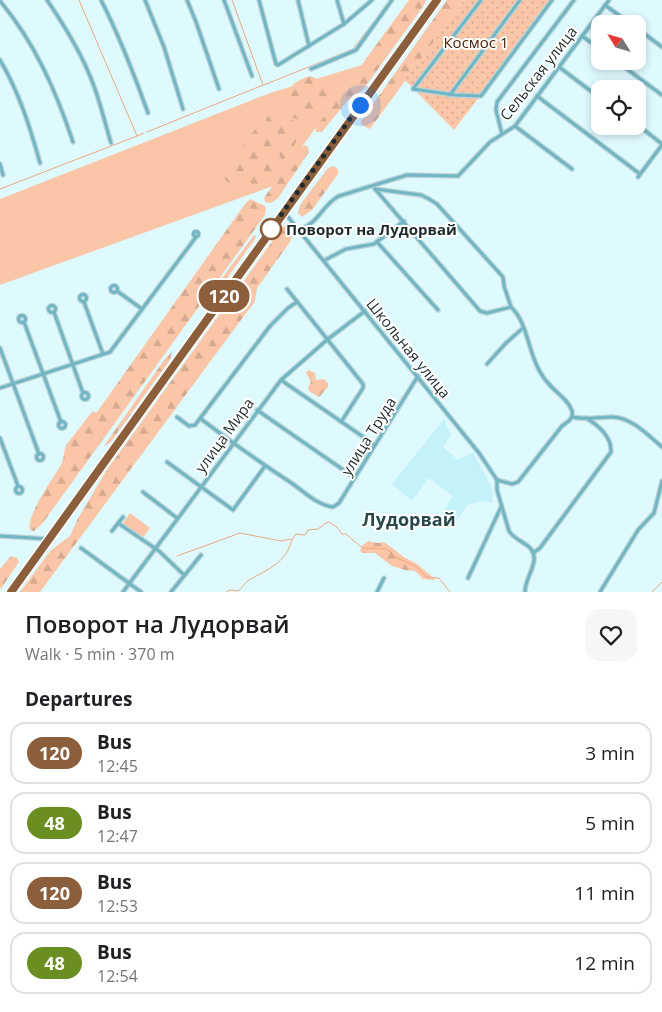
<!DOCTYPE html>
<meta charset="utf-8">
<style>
:root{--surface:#fff;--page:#f6f6f6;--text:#202124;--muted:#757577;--line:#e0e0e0}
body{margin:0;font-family:"Open Sans",sans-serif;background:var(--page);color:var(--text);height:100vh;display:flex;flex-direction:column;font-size:19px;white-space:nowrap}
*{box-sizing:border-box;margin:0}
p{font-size:16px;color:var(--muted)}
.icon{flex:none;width:28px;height:28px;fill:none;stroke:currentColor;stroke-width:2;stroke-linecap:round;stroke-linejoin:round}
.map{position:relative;height:592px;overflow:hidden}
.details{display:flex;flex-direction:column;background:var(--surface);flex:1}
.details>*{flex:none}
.badge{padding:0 10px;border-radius:16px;font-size:18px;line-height:32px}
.needle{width:32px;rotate:307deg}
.fabs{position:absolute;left:591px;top:15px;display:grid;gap:10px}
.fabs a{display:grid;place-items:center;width:55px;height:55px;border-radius:10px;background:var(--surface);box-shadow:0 2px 8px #0003;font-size:25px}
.you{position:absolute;width:25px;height:25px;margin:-12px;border:4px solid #fff;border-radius:50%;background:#1a73e8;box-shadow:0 0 0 8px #1a73e833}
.map>.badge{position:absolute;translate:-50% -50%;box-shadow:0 0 0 2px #fff}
h2{padding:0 25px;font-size:19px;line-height:45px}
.round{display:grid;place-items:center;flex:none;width:52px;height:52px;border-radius:15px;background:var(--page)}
.summary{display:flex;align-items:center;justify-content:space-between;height:85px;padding:0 25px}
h1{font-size:24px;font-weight:600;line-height:38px}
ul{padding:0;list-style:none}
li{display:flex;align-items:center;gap:15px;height:62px;margin:0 10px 8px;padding:0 15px;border:2px solid var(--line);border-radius:15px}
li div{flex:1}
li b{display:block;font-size:19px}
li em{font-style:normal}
li .badge{min-width:55px;font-weight:700;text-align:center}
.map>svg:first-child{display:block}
.built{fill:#c5f2f9}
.grass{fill:#fac6a7}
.forest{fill:url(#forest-firs)}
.garden{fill:url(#garden-dots)}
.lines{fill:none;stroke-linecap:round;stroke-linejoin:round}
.stream{stroke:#eda87d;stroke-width:1}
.minor-casing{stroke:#bbd5d9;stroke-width:5.5}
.major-casing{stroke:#bbd5d9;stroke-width:7}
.minor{stroke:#71b6c2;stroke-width:3}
.major{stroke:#207985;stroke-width:4.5}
.line-casing{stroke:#fff;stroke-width:11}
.line{stroke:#8b5e3c;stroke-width:8}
.walk{stroke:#1d2b2d;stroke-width:5;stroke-dasharray:0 9}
.stop-dot{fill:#fff;stroke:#8b5e3c;stroke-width:2.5}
.labels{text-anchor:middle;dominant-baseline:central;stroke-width:4;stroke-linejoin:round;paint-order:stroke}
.park-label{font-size:15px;fill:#4b2000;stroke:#fff}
.street-label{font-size:15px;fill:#1d2b2d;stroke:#fff}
.stop-label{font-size:15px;font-weight:bold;fill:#1d2b2d;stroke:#fff;text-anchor:start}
.quarter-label{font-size:18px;font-weight:bold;fill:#28474b;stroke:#fff}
</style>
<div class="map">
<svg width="662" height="592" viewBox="0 0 662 592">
<defs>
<pattern id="forest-firs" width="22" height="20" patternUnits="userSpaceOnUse" patternTransform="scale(1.25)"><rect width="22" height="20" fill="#fac6a7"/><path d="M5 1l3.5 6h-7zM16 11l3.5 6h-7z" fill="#d6aa90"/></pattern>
<pattern id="garden-dots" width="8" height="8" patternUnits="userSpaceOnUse" patternTransform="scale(1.25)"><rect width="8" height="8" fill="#fac6a7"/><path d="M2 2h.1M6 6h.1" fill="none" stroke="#d6aa90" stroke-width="1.8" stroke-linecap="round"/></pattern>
</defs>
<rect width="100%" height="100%" fill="#defaff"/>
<!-- built -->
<polygon class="built" points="444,419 451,435 443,447 458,460 473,452 491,486 493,493 492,503 483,501 467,505 452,528 437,521 453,496 429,478 412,501 392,484"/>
<!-- grass -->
<g class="grass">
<polygon points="362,65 273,186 0,285 0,199 270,93"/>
<polygon points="130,513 150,528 142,539 122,524"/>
</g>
<!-- forest -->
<g class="forest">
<polygon points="409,0 426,0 425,4 365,87 359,93 348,100 322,132 316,132 316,127"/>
<polygon points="447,0 464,0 370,129 362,125 361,121"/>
<path d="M310,76C319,78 326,86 331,93L327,101L315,92C305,98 290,106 279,101C281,96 283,96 287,92C293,83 300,79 310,76Z"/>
<polygon points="315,97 319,98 325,104 311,124 288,116 284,112"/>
<polygon points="271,115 303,123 308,127 283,160 281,159 265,122 267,117"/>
<path d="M261,126C267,129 280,155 278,163C278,167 274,171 272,174L263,172L260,175V180L265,182L260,188H257L249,181C238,183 230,189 223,176L226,167L256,128Z"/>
<polygon points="305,145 308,147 309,152 278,198 271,203 265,202 264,198 266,195 300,148"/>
<polygon points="333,166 338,169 338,174 312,210 302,217 298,213 300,205 328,168"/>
<path d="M250,199L265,206L266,209L265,215L42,524L34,531L30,530C26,515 53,479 61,465C65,457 63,451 67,444L91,413L94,411L95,413L97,412L245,204Z"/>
<path d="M286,225L290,227C293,232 293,236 290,242L257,288L255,301L40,592H20L51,550L70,536L77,520L106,471L282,228Z"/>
<polygon points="254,235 256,236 255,239 209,304 203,306 204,302"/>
<polygon points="172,352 170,360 110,443 104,446 164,360"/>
<polygon points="308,370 315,373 316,380 324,379 328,383 328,387 319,397 309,391 308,388 311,381 306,373"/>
<polygon points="368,541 377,543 384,542 404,557 417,564 436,580 423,579 415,571 405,570 392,566 375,553 362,553 360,550 363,545"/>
<polygon points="11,556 17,558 19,562 0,590 0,569"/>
</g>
<!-- garden -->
<polygon class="garden" points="464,0 553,0 454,130 405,80"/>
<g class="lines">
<!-- stream -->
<g class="stream">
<polyline points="264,85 353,49 390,0"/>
<polyline points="147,132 263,85 232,0"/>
<polyline points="137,136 144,133"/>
<polyline points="0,189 137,136 79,0"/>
<polyline points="177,556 240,533 281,541 291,539"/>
<path d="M226,592L230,590L238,591C243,588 244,583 249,580C261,573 276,567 285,555C290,549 290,541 296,534L305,535L308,530L318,529L326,523L329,522L337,527L342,534H346L360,546L364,548L387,549L397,558L417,567L426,577L439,578L450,592"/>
<polyline points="652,592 662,582"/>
</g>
<!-- minor casing -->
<g class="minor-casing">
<g id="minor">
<path d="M47,0C64,25 81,52 92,81C100,101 105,123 111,143"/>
<path d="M101,0C120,37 134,74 148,113"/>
<polyline points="145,0 164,47 183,109"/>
<polyline points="187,0 196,22 219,89"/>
<polyline points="224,0 252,76"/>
<polyline points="259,0 276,64 278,65 344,24 372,0"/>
<polyline points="298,0 309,46"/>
<polyline points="337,0 344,24"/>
<polyline points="481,0 413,89 455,95 481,96 552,0"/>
<path d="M0,1C35,43 56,91 73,142"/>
<polyline points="605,5 631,24"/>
<polyline points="638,29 662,47"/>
<polyline points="582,36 600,49"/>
<path d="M0,60C19,92 30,127 40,163"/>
<polyline points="616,61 662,95"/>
<polyline points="559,67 600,98"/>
<polyline points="311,69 356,50 392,0"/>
<polyline points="450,95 520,0"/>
<polyline points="537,96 640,174"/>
<polyline points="638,125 662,144"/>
<polyline points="515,126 572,169"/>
<polyline points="502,134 496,110 497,102 574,0"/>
<polyline points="0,164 3,175"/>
<polyline points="638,177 662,145"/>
<path d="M375,189L480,311L487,313L511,307C527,322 528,349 538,368C541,374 544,379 549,384C555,392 569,400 572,411C574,419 567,422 562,426L518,482L512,484L497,480"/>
<polyline points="375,189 421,195 429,199 437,204 503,277 504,286 511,307"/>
<path d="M284,212L479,453L497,480V490L509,531C515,540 525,542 531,549C541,561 524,579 525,592"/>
<path d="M300,229C318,224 323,204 339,196L407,175L458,176L490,142L515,126L609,0"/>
<circle cx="196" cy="234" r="2.5"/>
<polyline points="378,243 438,310"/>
<polyline points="325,260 346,249 374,244 404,221"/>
<circle cx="114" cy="289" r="3.5"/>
<polyline points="287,289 363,384 363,388 341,422"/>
<polyline points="117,291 142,309"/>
<circle cx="83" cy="298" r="3.5"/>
<polyline points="84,302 103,354"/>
<circle cx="52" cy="309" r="3.5"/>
<polyline points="54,312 83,393"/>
<circle cx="22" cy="319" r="3.5"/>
<polyline points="24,322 61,422"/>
<polyline points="0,348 39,454"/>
<polyline points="487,364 506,343 523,328"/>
<polyline points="281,380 375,445"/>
<polyline points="0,388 110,352 196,237"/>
<circle cx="85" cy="396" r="3.5"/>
<polyline points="257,410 355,478"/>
<polyline points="177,417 189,426 195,425 270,326 288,308 297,302"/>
<path d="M572,417C585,420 598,417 612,417C631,417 648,435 662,447"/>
<path d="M201,419C231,442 261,463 293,484C305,493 318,505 333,507L339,503L418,376"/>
<circle cx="62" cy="425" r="3.5"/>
<polyline points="0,438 18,486"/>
<circle cx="40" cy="457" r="3.5"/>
<polyline points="167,462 233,510 265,466"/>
<circle cx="19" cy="490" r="3.5"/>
<polyline points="143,492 177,518"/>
<polyline points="118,523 159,551 184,575"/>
<polyline points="112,531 123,517"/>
<polyline points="0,536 49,539"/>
<polyline points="81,548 141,592"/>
<path d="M533,553L540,548L611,452C612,437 598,425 586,418"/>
<polyline points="468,578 501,507"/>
<polyline points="123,592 281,380 328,339 365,311"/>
<polyline points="171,592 201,555"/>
<polyline points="377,592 384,578"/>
<polyline points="600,592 638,530 654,513 662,481"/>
</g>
</g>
<!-- major casing -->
<g class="major-casing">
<polyline id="major" points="11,592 437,0"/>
</g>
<!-- minor -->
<use href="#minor" class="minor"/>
<!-- major -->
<use href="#major" class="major"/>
</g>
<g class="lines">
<!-- line casing -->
<g class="line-casing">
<polyline id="line" points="11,592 437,0"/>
</g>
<!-- line -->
<use href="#line" class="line"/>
<!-- walk -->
<polyline class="walk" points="271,229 360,105"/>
</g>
<!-- markers -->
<circle class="stop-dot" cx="271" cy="229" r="10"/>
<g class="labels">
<!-- park labels -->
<g class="park-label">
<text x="476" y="42">Космос 1</text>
</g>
<!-- street labels -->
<g class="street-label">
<text transform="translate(538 73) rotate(-52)">Сельская улица</text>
<text transform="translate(409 348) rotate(51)">Школьная улица</text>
<text transform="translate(224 435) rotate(-54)">улица Мира</text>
<text transform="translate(368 436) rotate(-58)">улица Труда</text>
</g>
<!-- stop labels -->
<g class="stop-label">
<text x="286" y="229">Поворот на Лудорвай</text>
</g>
<!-- quarter labels -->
<g class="quarter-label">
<text x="409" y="519">Лудорвай</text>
</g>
</g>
</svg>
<div class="fabs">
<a><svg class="needle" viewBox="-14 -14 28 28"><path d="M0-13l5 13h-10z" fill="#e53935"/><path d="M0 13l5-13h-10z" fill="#757577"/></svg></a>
<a><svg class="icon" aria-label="locate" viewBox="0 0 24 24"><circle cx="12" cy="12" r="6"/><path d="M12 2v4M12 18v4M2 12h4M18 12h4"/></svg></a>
</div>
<div class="you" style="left:360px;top:105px"></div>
<b class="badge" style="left:224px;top:296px;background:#8b5e3c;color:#fff">120</b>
</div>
<section class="details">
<div class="summary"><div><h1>Поворот на Лудорвай</h1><p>Walk · 5 min · 370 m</p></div><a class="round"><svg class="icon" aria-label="heart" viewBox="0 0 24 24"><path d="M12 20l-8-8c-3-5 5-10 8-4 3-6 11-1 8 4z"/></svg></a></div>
<h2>Departures</h2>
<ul>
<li><span class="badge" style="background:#8b5e3c;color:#fff">120</span><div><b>Bus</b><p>12:45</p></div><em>3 min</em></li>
<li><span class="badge" style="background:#6b8e23;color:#fff">48</span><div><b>Bus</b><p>12:47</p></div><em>5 min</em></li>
<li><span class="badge" style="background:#8b5e3c;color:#fff">120</span><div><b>Bus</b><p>12:53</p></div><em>11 min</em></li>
<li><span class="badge" style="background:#6b8e23;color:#fff">48</span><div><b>Bus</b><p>12:54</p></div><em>12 min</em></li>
</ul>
</section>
